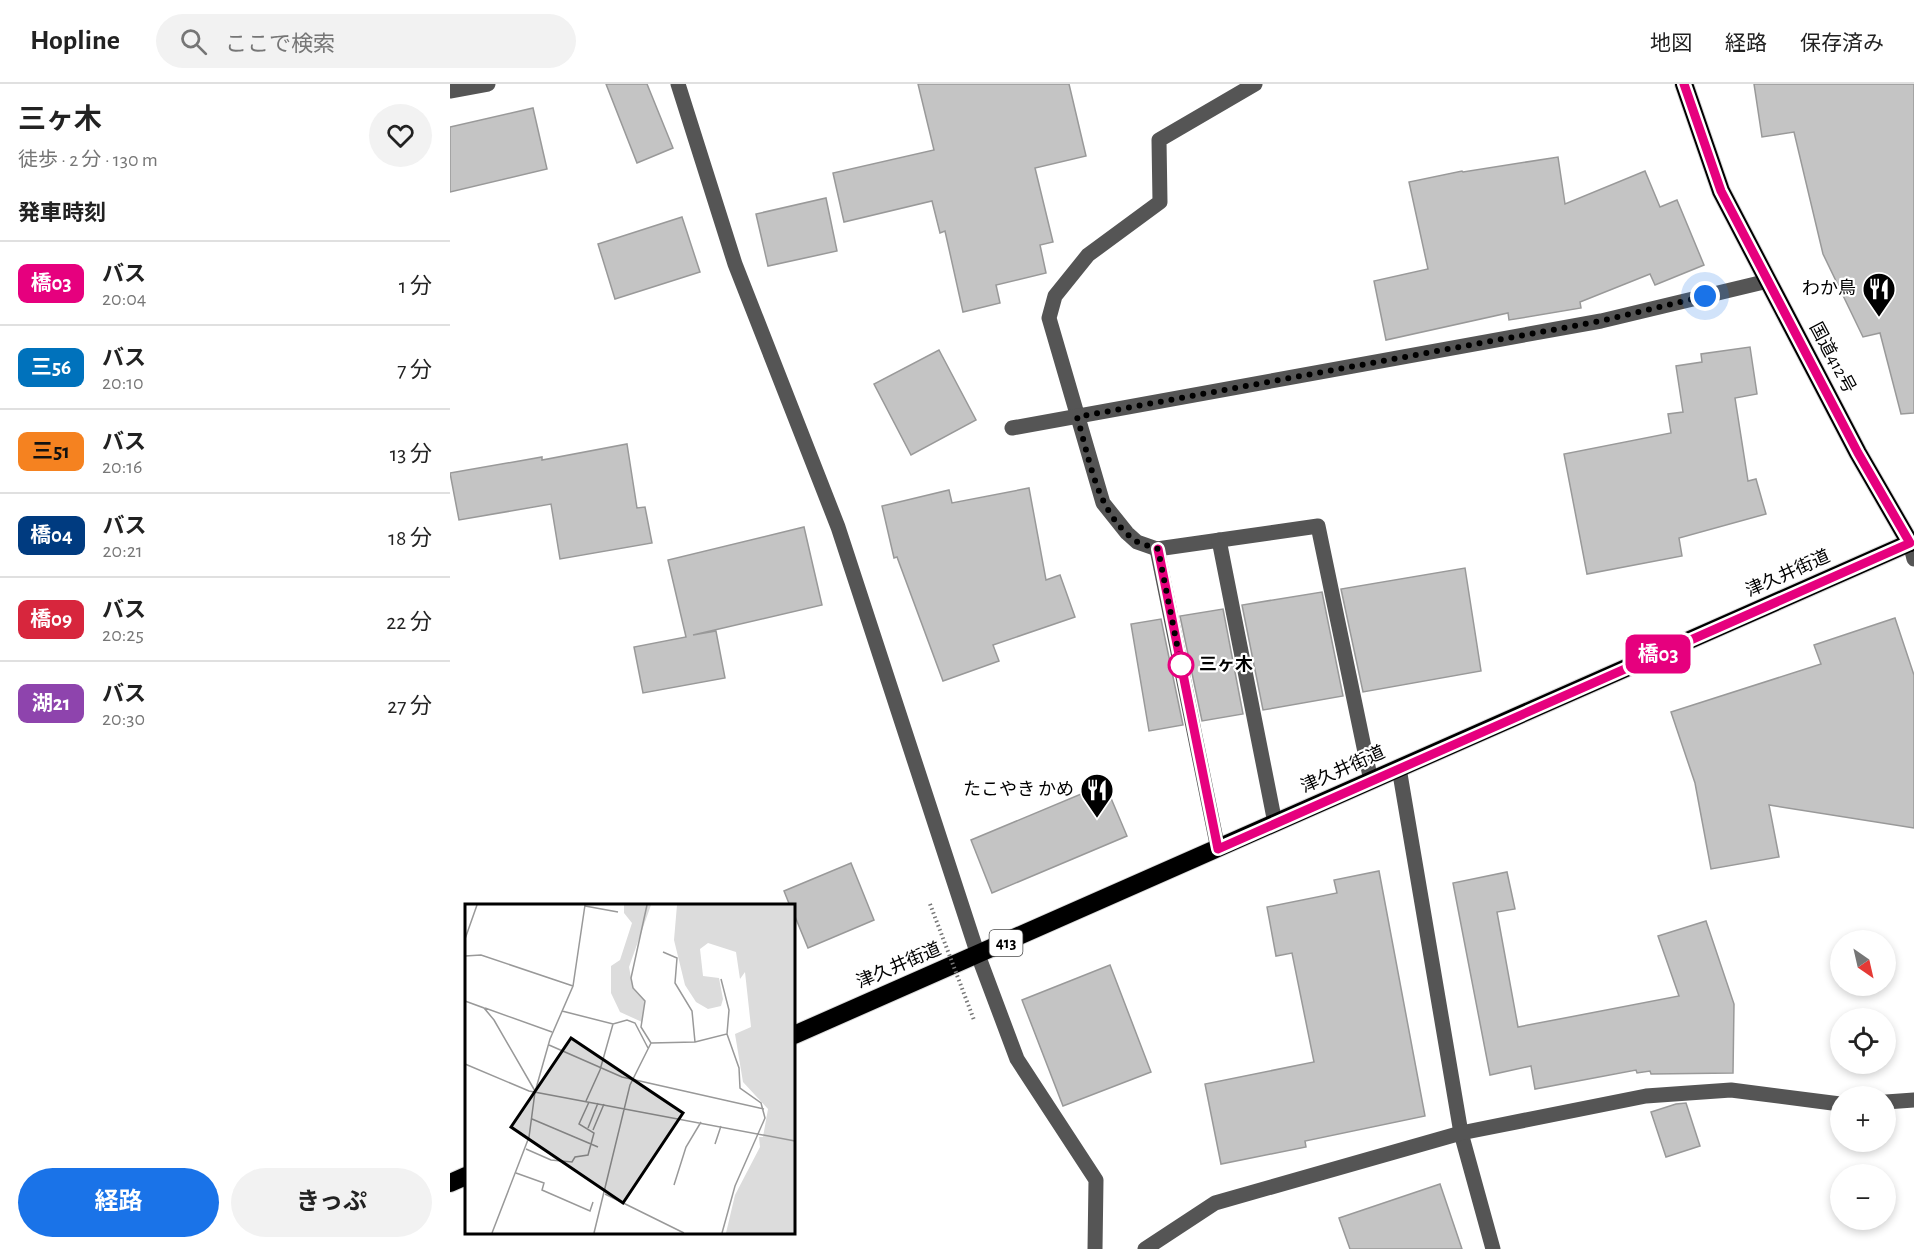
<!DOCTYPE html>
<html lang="ja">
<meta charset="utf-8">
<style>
:root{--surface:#fff;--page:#f2f2f2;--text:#222;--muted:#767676;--line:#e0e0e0;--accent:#1a73e8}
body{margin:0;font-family:"Alegreya Sans","Noto Sans JP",sans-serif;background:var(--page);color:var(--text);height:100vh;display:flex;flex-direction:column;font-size:22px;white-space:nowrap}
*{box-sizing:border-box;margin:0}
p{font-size:20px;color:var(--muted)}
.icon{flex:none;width:33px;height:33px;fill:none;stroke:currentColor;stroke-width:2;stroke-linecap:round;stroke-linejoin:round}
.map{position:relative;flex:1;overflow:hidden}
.drawer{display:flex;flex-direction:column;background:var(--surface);width:450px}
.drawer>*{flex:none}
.badge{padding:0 12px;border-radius:9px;font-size:21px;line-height:39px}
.needle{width:39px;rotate:146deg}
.controls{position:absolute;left:1380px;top:846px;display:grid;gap:12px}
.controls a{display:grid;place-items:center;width:66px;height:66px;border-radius:50%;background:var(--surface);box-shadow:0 3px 9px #0003;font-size:30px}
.you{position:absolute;width:30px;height:30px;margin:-15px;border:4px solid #fff;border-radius:50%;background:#1a73e8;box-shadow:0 0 0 9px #1a73e833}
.map>.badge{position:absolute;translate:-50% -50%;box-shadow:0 0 0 3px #fff}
h2{padding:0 18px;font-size:22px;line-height:54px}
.round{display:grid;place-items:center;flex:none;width:63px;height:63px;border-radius:32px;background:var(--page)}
.headline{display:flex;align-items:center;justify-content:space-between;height:102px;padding:0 18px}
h1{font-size:28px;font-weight:700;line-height:45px}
.cta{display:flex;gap:12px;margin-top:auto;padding:12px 18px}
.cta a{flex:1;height:69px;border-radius:36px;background:var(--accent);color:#fff;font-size:24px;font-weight:700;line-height:69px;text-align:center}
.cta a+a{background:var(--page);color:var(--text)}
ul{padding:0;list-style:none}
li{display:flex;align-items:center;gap:18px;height:84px;padding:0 18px;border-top:2px solid var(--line)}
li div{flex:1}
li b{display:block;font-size:22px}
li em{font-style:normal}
li .badge{min-width:66px;font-weight:700;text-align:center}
header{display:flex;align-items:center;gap:36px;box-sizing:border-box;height:84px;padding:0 30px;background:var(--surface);border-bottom:2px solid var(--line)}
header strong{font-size:28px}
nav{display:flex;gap:33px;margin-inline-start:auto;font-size:21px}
.search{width:420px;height:54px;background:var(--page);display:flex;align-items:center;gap:15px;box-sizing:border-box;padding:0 21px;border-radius:33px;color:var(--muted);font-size:22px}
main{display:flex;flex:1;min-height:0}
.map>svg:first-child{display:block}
.building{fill:#c4c4c4;stroke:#999;stroke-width:1.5}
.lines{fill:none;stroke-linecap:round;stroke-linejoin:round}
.highway-casing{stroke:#dbdbdb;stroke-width:20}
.minor{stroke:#555;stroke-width:15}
.highway{stroke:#000;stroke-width:18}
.path-bridge{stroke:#777;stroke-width:4;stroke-dasharray:1.5 3;stroke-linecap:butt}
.line-casing{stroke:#fff;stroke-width:14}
.line{stroke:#e6007e;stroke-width:9}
.walk{stroke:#000;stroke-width:6;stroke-dasharray:0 10.8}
.stop-dot{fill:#fff;stroke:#e6007e;stroke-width:3}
.labels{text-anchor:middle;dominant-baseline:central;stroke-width:4.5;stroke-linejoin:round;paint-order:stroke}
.shield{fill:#fff;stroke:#4c4c4c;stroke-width:1.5}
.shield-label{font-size:16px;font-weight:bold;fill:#000}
.poi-label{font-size:18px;fill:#000;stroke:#fff;text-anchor:end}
.street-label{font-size:18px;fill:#000;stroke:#fff}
.stop-label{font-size:18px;font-weight:bold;fill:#000;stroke:#fff;text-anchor:start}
.inset-road{fill:none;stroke:#999;stroke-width:1.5}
.view{fill:#000;fill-opacity:0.15;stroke:#000;stroke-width:3}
.inset-edge{fill:none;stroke:#000;stroke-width:3}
</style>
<header>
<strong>Hopline</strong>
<div class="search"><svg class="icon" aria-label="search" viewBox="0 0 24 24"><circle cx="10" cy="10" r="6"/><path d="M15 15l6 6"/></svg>ここで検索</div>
<nav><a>地図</a><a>経路</a><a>保存済み</a></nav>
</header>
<main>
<section class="drawer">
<div class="headline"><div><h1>三ヶ木</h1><p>徒歩 · 2 分 · 130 m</p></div><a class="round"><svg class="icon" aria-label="heart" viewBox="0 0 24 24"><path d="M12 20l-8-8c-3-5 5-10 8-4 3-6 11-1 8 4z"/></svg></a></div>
<h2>発車時刻</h2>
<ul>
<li><span class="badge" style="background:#e6007e;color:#fff">橋03</span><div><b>バス</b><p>20:04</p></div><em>1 分</em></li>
<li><span class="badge" style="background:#0072bc;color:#fff">三56</span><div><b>バス</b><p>20:10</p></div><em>7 分</em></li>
<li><span class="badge" style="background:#f58220;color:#111">三51</span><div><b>バス</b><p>20:16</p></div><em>13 分</em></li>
<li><span class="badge" style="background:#003b80;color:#fff">橋04</span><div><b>バス</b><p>20:21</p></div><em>18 分</em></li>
<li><span class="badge" style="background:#d7263d;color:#fff">橋09</span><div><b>バス</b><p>20:25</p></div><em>22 分</em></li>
<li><span class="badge" style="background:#8e44ad;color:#fff">湖21</span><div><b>バス</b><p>20:30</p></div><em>27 分</em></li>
</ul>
<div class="cta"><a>経路</a><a>きっぷ</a></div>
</section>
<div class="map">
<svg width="1464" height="1165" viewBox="0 0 1464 1165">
<rect width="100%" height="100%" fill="#fff"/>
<!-- building -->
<g class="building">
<polygon points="156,0 197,0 223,64 187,79"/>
<polygon points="468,0 619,0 636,72 585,84 603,158 590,161 596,189 546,201 550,219 513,228 495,147 490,149 482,117 394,138 383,89 484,66"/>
<polygon points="1304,0 1464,0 1464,329 1451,330 1430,249 1413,253 1373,170 1344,48 1312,53"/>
<polygon points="83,24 97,85 0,108 0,43"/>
<polygon points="1108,73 1115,120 1195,87 1210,123 1227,116 1254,181 1205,201 1200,190 1130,218 1131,224 1059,236 1058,229 936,256 924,197 978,185 959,98 1012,87 1013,88"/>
<polygon points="376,114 387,167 318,182 306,130"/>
<polygon points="232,133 250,188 165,215 148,160"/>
<polygon points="1300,263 1307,310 1285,314 1298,397 1306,395 1316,430 1229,454 1232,472 1137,490 1114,370 1221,349 1218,330 1233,328 1226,282 1252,278 1251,270"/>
<polygon points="489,266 526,336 461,371 424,300"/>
<polygon points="177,360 187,424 195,423 202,459 110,475 101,420 9,436 0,389 92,373 92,376"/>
<polygon points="579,404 596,496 610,491 625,533 543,561 549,577 493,597 447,473 444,474 432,422 499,406 502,419"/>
<polygon points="354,443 372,521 243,551 266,547 275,594 193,609 184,563 236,553 218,476"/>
<polygon points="1015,484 1031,587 913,608 891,505"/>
<polygon points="872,508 893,612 813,626 792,521"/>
<polygon points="773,525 793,630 752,637 730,532"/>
<polygon points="1445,534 1464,591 1464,744 1319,721 1329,773 1261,785 1245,699 1221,628 1371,580 1364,561"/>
<polygon points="711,535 733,641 699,647 681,540"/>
<polygon points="655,700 677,752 542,809 521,756"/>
<polygon points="401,779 424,836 358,864 344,830 344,822 340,822 334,807"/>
<polygon points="929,787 975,1032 855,1057 856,1063 771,1080 755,1000 864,978 842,869 826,872 817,823 887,809 884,796"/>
<polygon points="1057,788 1065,825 1047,828 1068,943 1229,912 1208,852 1256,837 1284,920 1283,989 1201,990 1200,987 1187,989 1186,986 1085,1005 1081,982 1040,991 1003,799"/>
<polygon points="660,881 701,988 613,1022 572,916"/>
<polygon points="1236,1019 1250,1062 1216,1073 1201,1028 1226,1020"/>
<polygon points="990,1100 1012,1165 900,1165 889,1134"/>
</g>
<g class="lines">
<!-- highway casing -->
<g class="highway-casing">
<g id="highway">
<polyline points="1234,0 1271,107 1408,369 1460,459"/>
<polyline points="344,951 1464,457"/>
<polyline points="0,1099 16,1092"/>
</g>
</g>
<!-- minor -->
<g class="minor">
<polyline points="228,0 285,180 388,443 528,871 567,975 646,1096 645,1165"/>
<polyline points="805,0 709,56 710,118 638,171 605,212 599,234 653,419 677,449 687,458 707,465 868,442 921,697"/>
<polyline points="0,7 38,0"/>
<polyline points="562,344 1151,237 1318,197"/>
<polyline points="769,456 825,739"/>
<polyline points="1460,459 1464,475"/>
<polyline points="707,465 768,765"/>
<polyline points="949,684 1011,1049 1043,1165"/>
<polyline points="1436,1018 1464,1016"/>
<polyline points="695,1165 765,1119 1011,1049 1196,1012 1281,1006 1390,1020"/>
</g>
<!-- highway -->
<use href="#highway" class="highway"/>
<!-- path-bridge -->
<polyline class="path-bridge" points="480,820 524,936"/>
</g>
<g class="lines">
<!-- line casing -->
<g class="line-casing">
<polyline id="line" points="708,465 768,765 1460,459 1408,369 1271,107 1234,0"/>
</g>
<!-- line -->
<use href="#line" class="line"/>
<!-- walk -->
<path class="walk" d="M731,581L708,465C701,462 692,461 686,457C646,429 640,375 627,333L1151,237L1255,212"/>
</g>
<!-- icons -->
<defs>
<g id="restaurant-pin" transform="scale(1.725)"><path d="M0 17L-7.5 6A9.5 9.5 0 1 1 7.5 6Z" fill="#000" stroke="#fff"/><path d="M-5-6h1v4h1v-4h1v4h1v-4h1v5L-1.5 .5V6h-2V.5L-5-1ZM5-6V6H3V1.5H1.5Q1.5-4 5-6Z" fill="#fff"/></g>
</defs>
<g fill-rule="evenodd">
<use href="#restaurant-pin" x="1429" y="205"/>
<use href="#restaurant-pin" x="647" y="706"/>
</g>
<!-- markers -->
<circle class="stop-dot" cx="731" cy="581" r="12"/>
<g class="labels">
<!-- shield labels -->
<rect class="shield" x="539.5" y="846" width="33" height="26" rx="4.5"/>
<g class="shield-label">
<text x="556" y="859">413</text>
</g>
<!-- poi labels -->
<g class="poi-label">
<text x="1406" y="205">わか鳥</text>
<text x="624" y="706">たこやき かめ</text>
</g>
<!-- street labels -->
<g class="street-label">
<text transform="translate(1382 274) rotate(62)">国道412号</text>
<text transform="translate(1338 490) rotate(-24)">津久井街道</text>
<text transform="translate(893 686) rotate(-24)">津久井街道</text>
<text transform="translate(449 882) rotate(-23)">津久井街道</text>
</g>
<!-- stop labels -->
<g class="stop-label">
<text x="749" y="581">三ヶ木</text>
</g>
</g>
<!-- overview -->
<g transform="translate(15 820)">
<rect width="330" height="330" fill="#fff"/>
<path d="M159,1H186L164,63L168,84L180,97L177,118L155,108L146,89V62L155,56L167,19L159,9ZM212,1H330V329H261L270,291L295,243L294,233H298L303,205L278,178L270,130L286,123L280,68L275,75L271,48L243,39L235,45L238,72L254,74L258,95L256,102L243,105L231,98L220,81L209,36Z" fill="#dcdcdc"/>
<path class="inset-road" d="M182,1L166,74L168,84L180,97L176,123L186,139M120,2L153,8M0,35L12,1M198,48L212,54L210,79L227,107L230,138M0,52L16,51L108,82M0,97L19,104L29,116L70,187M20,104L87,128M97,107L148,120L162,116L170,119L183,144M186,139L230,138L262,130L264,106L256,75M84,141L157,173L299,205M0,160L64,187L330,237M70,188L85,135L108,82L120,1M121,197L135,166L148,120M67,215L133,243M123,224L133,199M128,226L139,200M250,240L256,222M61,245L86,256L107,258L110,253L123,251L129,229L114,220L124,198M51,269L79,279L77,286L125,307L128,298M209,281L221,243L236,218M140,290L219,329M27,329L64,233L70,188M129,329L165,181L186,139M257,329L270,282L300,214L296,199L275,184L274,164L262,130"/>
<path class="view" d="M106,134L218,209L158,299L46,223Z"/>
<rect width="330" height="330" class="inset-edge"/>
</g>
</svg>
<div class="controls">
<a><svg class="needle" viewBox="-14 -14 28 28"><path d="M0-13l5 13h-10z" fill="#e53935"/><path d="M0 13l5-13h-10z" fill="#767676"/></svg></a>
<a><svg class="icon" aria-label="locate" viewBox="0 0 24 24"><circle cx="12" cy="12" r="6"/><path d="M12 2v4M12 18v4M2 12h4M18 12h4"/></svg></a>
<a>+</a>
<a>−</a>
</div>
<div class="you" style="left:1255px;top:212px"></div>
<b class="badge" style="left:1208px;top:570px;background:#e6007e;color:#fff">橋03</b>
</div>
</main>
